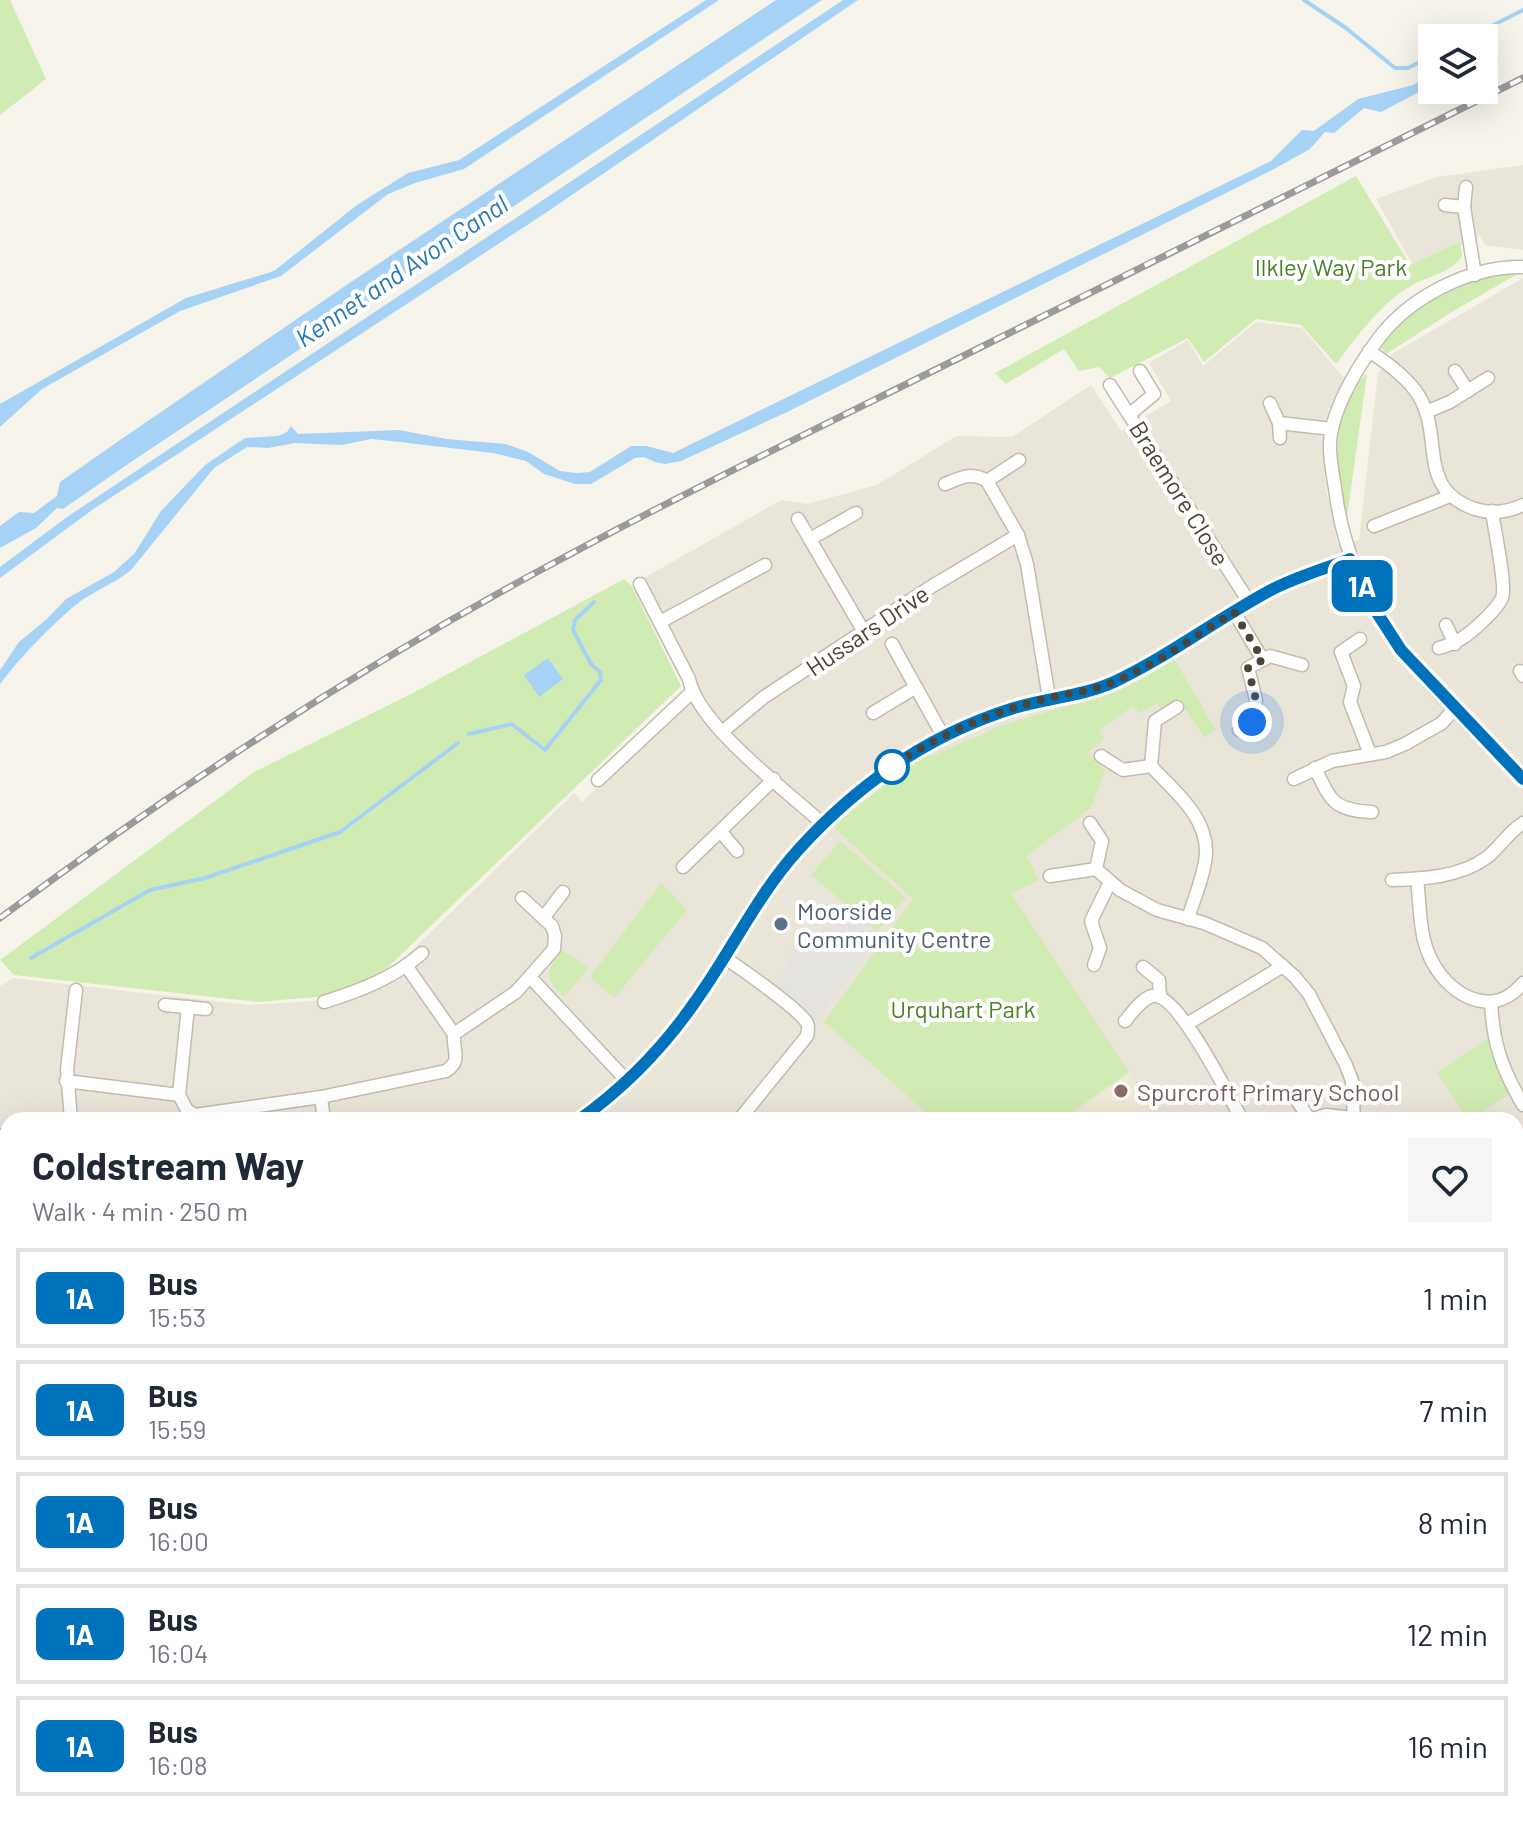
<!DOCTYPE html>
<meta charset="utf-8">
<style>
:root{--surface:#fff;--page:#f6f6f7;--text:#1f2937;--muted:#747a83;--line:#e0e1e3}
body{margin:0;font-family:Barlow,sans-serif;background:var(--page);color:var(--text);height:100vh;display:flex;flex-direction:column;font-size:30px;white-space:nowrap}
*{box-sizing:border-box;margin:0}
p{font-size:26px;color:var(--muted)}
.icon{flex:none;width:44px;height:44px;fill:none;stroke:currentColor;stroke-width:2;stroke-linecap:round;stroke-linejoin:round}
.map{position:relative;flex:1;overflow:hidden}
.side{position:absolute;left:0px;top:1112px;width:1524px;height:712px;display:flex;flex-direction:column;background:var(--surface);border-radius:24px 24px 0 0;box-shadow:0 8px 32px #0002}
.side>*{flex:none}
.badge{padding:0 16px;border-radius:12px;font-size:28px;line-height:52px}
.controls{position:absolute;left:1418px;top:24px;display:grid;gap:16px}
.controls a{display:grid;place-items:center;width:80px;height:80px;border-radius:0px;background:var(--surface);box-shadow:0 8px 32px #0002;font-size:40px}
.you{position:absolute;width:40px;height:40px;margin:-20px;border:6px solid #fff;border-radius:50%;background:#1a73e8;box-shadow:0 0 0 12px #1a73e833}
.map>.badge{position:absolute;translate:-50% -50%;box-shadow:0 0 0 4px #fff}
.round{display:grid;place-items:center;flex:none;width:84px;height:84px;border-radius:0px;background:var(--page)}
.head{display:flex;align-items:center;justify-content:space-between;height:136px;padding:0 32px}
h1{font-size:38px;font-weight:700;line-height:60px}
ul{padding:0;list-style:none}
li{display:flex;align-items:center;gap:24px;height:100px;margin:0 16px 12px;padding:0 16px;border:4px solid var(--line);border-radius:0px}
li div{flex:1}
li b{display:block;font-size:30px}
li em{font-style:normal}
li .badge{min-width:88px;font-weight:700;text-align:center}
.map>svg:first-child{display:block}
.residential{fill:#eae5d9}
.education{fill:#f0e9d5}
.green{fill:#d1ecb2}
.parking{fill:#e5e3df}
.water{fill:#a6d3f5}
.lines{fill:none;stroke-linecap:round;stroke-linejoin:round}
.stream{stroke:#a6d3f5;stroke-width:4}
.street-casing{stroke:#c3bbad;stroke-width:15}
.secondary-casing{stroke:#d8c899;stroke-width:19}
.street{stroke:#fff;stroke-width:12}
.secondary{stroke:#fff4cc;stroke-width:16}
.rail-casing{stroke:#9a9a9a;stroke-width:7}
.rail{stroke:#fff;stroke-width:4;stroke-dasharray:12;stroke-linecap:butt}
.line-casing{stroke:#fff;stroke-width:18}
.line{stroke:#0072bc;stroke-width:12}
.walk{stroke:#4b4438;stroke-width:8;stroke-dasharray:0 14.4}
.stop-dot{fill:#fff;stroke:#0072bc;stroke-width:4}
.service-dot{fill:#5c6f8a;stroke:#fff;stroke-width:3}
.education-dot{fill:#8d6e63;stroke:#fff;stroke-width:3}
.labels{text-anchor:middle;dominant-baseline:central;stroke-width:8;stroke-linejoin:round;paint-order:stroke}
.park-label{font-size:24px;fill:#478227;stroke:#fff}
.street-label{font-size:24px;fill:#4b4438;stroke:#fff}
.service-label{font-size:24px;fill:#4e5e75;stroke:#fff;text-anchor:start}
.education-label{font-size:24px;fill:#785e54;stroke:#fff;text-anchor:start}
.water-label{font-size:26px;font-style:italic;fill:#2978b6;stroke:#fff}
</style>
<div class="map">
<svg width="1523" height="1824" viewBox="0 0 1523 1824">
<rect width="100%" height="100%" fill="#f6f3eb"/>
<!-- residential -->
<g class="residential">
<polygon points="1523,165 1523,250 1485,245 1480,236 1414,267 1376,199 1437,177"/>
<polygon points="1523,278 1523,1353 1516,1351 1516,1120 8,1120 8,1556 0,1557 0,986 13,978 249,1005 313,1001 349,991 374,979 402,960 574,793 582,802 696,694 644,578 781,500 807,504 877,485 956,436 1012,437 1091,385 1121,431 1171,401 1149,363 1188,340 1203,366 1256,322 1302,328 1344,378 1328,410 1323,449 1326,488 1338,545 1359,540 1378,374 1392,354"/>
<polygon points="1523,1398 1523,1824 1514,1824 1507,1816 1516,1816 1516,1404"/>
<polygon points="8,1592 8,1816 190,1816 179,1824 0,1824 0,1594"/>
<polygon points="528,1816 1469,1816 1474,1824 524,1824"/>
</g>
<!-- education -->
<polygon class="education" points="1129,1072 1155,1120 1083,1120 1077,1111"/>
<!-- green -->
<g class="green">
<polygon points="0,0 10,0 46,79 0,115"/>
<path d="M1356,176L1410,265L1460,242L1462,256C1452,273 1425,277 1409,287C1379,305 1357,337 1336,364L1301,325L1256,319L1204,362L1188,338L1110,378L1099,367L1079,371L1064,349L1006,384L995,373Z"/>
<polygon points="1523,271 1455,310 1386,354 1380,346 1396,317 1475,275"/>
<path d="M1367,374L1346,524C1335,480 1328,406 1367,374Z"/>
<polygon points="624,579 632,586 681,686 387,968 359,984 327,996 258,1002 14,975 0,960 254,772 411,694"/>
<polygon points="1174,659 1216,730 1204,737 1179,700 1162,711 1157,703 1140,713 1133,706 1099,730 1104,739 1088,753 1105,770 1091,808 1026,856 1039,880 1011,893 1129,1072 1060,1120 935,1120 824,1022 913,899 832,826 926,754 932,756 1003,725 1101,696"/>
<polygon points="840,841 906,898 877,931 811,875"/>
<polygon points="661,883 687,910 614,998 590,977"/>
<path d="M562,950L589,968L564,997C543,976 546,973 562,950Z"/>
<polygon points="1493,1035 1515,1091 1468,1120 1437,1073"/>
</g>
<!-- parking -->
<polygon class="parking" points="841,905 880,933 815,1021 774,984 790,965 784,960 809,926 821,934"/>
<!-- water -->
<g class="water">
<polygon points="706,0 719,0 464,169 415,183 388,194 281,276 180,311 42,389 0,427 0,404 186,298 274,271 357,205 408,173 459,160"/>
<polygon points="776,0 822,0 131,462 63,509 57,508 36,528 0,548 0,526 19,512 34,513 57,496 60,482 123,438 348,284"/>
<polygon points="843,0 858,0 541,216 92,510 0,578 0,567 67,517"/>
<path d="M1432,74V85L1381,112L1364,108L1334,133L1325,132L1310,149L1274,169L787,412L681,461L665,464L655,462L644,457L635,458L591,484H575L544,474L526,461L493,453L391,441L371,439L342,445L295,443L268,448L247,447L214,468L131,570C113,585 90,592 73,607C46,631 21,656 0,684V670L19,642L48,618L66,599L114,572L134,554L161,511L205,465L245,438L278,436L287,432L291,426L298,434L399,430L447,439L506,444L528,452L560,471L576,473L590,472L631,446H646L673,453L1271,161L1302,130L1314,131L1358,99L1413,85Z"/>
<polygon points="548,658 563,679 539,697 524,675"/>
</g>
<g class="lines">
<!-- stream -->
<g class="stream">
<polyline points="1304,0 1346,28 1395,68 1408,68 1432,56"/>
<polyline points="1468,38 1523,10"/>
<polyline points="469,734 512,724 545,750 601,680 600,672 591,664 573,630 575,620 594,602"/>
<polyline points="31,958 150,890 205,878 340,832 458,743"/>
</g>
<!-- street casing -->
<g class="street-casing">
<g id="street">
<polyline points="1466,187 1464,207 1475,275"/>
<polyline points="1445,205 1464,207"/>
<path d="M1523,267C1469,266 1407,298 1376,342C1357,368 1329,414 1330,447C1330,463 1334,480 1336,495C1353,622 1439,693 1523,779"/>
<path d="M1369,351C1386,362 1408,378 1419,396C1444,438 1416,489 1475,509C1491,514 1508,512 1523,505"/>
<polyline points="1455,371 1468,391"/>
<polyline points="1110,385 1249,602"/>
<polyline points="1270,403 1279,423 1280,438"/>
<polyline points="1426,412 1450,402 1488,378"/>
<polyline points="1130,414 1154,394 1140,371"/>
<polyline points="1279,423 1332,429"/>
<polyline points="987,481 1019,460"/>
<path d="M945,484C960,478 972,471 987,481L1018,535L1027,564L1049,698"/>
<polyline points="798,519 864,632"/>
<polyline points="1374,526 1450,496"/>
<polyline points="810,539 856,513"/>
<path d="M640,584L689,679C698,725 787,791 823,824"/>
<polyline points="1234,612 1263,660"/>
<polyline points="660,622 765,565"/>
<polyline points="1446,625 1455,644"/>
<polyline points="1360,639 1341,652 1354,686 1350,702 1370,754"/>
<polyline points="892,644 943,736"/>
<path d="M1439,648C1458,643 1468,635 1482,622C1489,615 1498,607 1502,598C1507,587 1494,528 1492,511"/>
<polyline points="1520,671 1523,676"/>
<polyline points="873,713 916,687"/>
<polyline points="1239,730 1252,722 1256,700 1248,668 1270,656 1302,665"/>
<polyline points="722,732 764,697 929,588 1018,535"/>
<path d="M1101,756L1123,770L1151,766C1174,791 1207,816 1206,853C1205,874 1194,898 1188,919"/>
<polyline points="1151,766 1155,721 1177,707"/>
<path d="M1315,768C1331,801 1333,810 1372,812"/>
<polyline points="1294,779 1332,761 1386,752 1405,744 1442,723 1454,709"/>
<polyline points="598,780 692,692"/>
<polyline points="1090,823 1102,841 1096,869"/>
<polyline points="721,832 737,851"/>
<polyline points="683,867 774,779"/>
<polyline points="1050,876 1096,869 1120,890 1157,910 1204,923 1262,948 1295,977 1309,994 1346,1065 1352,1081 1354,1120"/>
<path d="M1417,879C1420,902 1419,933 1429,955C1445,993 1491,1022 1523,983"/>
<path d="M1392,880C1423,879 1460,877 1486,858C1501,847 1506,834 1523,823"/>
<polyline points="544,917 563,892"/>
<path d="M723,957C739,967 799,1009 807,1023C809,1027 808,1031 807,1036L739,1120"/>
<polyline points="1094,965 1100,948 1091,921 1110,882"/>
<polyline points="407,967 454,1034"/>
<polyline points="1143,967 1159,980 1160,997"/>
<polyline points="531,978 627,1081"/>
<path d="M324,1002C359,991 394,978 422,953"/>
<path d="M1491,1002C1493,1044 1502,1069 1523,1105"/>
<polyline points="165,1005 206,1009"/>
<path d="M1125,1021C1132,1013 1141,999 1152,996C1177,991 1227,1093 1239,1114L1230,1120"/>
<polyline points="1187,1024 1283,966"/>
<path d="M66,1081L179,1095L187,1110L195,1115L321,1097L446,1071C463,1060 452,1050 454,1034L516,992L554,949L555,936L552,926L522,898"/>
<polyline points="179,1095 188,1007"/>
<polyline points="321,1097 324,1120"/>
<polyline points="1298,1102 1310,1120"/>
<polyline points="71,1120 67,1070 76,990"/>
<path d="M579,1120C625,1087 665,1046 697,999C732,950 758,894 799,849C858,784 930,734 1014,708C1047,698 1083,696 1114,682C1169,656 1217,619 1271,590C1295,577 1324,569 1350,559"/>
<polyline points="1310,1120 1326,1115 1353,1118"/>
<polyline points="0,1136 8,1135"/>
<polyline points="0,1277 8,1273"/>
<polyline points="0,1345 8,1356"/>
<polyline points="1516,1472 1523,1475"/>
<polyline points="0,1487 8,1488"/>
<polyline points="1516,1500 1523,1485"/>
<polyline points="1516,1585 1523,1587"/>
<polyline points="1516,1718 1523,1722"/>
<polyline points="0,1795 8,1800"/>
<polyline points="35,1816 43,1824"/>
<polyline points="309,1816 316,1824"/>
<polyline points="763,1816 770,1824"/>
<polyline points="946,1816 952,1824"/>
<polyline points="1212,1816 1219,1824"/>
<polyline points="1381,1819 1384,1824"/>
<polyline points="194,1824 204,1816"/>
<polyline points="405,1824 414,1816"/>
<polyline points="508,1824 513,1816"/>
<polyline points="723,1824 732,1816"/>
<polyline points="1042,1824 1051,1816"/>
</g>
</g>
<!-- secondary casing -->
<g class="secondary-casing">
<g id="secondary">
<polyline points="1516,1380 1523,1375"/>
<polyline points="0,1568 8,1567"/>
<polyline points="454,1816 462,1824"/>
<polyline points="1484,1816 1490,1824"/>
</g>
</g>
<!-- street -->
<use href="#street" class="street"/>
<!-- secondary -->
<use href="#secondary" class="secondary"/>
<!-- rail casing -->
<g class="rail-casing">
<path id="rail" d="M0,918C171,791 349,674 537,572C673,498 812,431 951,362C1141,267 1332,173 1523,78"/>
</g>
<!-- rail -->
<use href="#rail" class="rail"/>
</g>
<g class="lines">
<!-- line casing -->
<g class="line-casing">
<path id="line" d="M579,1120C625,1087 665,1046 697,999C732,950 758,894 799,849C858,784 930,734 1014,708C1047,698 1083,696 1114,682C1169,656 1217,619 1271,590C1296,577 1324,569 1350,559L1368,599L1401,650L1523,779"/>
</g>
<!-- line -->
<use href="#line" class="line"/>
<!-- walk -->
<path class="walk" d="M892,767L888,769C936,736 989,713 1045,699C1067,693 1089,692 1111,683C1154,666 1194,637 1234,612L1263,660L1248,668L1256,700L1252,722"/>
</g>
<!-- markers -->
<circle class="stop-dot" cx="892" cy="767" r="16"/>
<circle class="service-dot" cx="781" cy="924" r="8"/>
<circle class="education-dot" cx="1121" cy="1091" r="8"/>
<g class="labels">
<!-- park labels -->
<g class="park-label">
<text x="1331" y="266">Ilkley Way Park</text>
<text x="963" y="1008">Urquhart Park</text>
</g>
<!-- street labels -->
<g class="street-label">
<text transform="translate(1180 493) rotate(58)">Braemore Close</text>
<text transform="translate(867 630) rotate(-34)">Hussars Drive</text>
</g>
<!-- service labels -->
<g class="service-label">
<text x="797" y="910">Moorside<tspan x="797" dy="28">Community Centre</tspan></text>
</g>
<!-- education labels -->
<g class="education-label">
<text x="1137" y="1091">Spurcroft Primary School</text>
</g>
<!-- water labels -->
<g class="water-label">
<text transform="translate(401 270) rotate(-34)">Kennet and Avon Canal</text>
</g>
</g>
</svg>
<div class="controls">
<a><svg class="icon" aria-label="layers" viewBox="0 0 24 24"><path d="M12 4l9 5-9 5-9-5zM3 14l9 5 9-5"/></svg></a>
</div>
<div class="you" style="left:1252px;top:722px"></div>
<b class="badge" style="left:1362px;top:586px;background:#0072bc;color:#fff">1A</b>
<section class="side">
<div class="head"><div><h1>Coldstream Way</h1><p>Walk · 4 min · 250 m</p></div><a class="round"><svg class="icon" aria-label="heart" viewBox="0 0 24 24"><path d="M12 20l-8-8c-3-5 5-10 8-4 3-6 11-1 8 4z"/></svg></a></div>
<ul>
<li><span class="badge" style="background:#0072bc;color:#fff">1A</span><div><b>Bus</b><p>15:53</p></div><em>1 min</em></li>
<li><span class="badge" style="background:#0072bc;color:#fff">1A</span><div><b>Bus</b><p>15:59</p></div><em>7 min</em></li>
<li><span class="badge" style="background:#0072bc;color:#fff">1A</span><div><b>Bus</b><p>16:00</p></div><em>8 min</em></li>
<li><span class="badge" style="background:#0072bc;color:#fff">1A</span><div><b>Bus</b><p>16:04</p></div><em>12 min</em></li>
<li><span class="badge" style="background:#0072bc;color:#fff">1A</span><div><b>Bus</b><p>16:08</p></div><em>16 min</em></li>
</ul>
</section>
</div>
